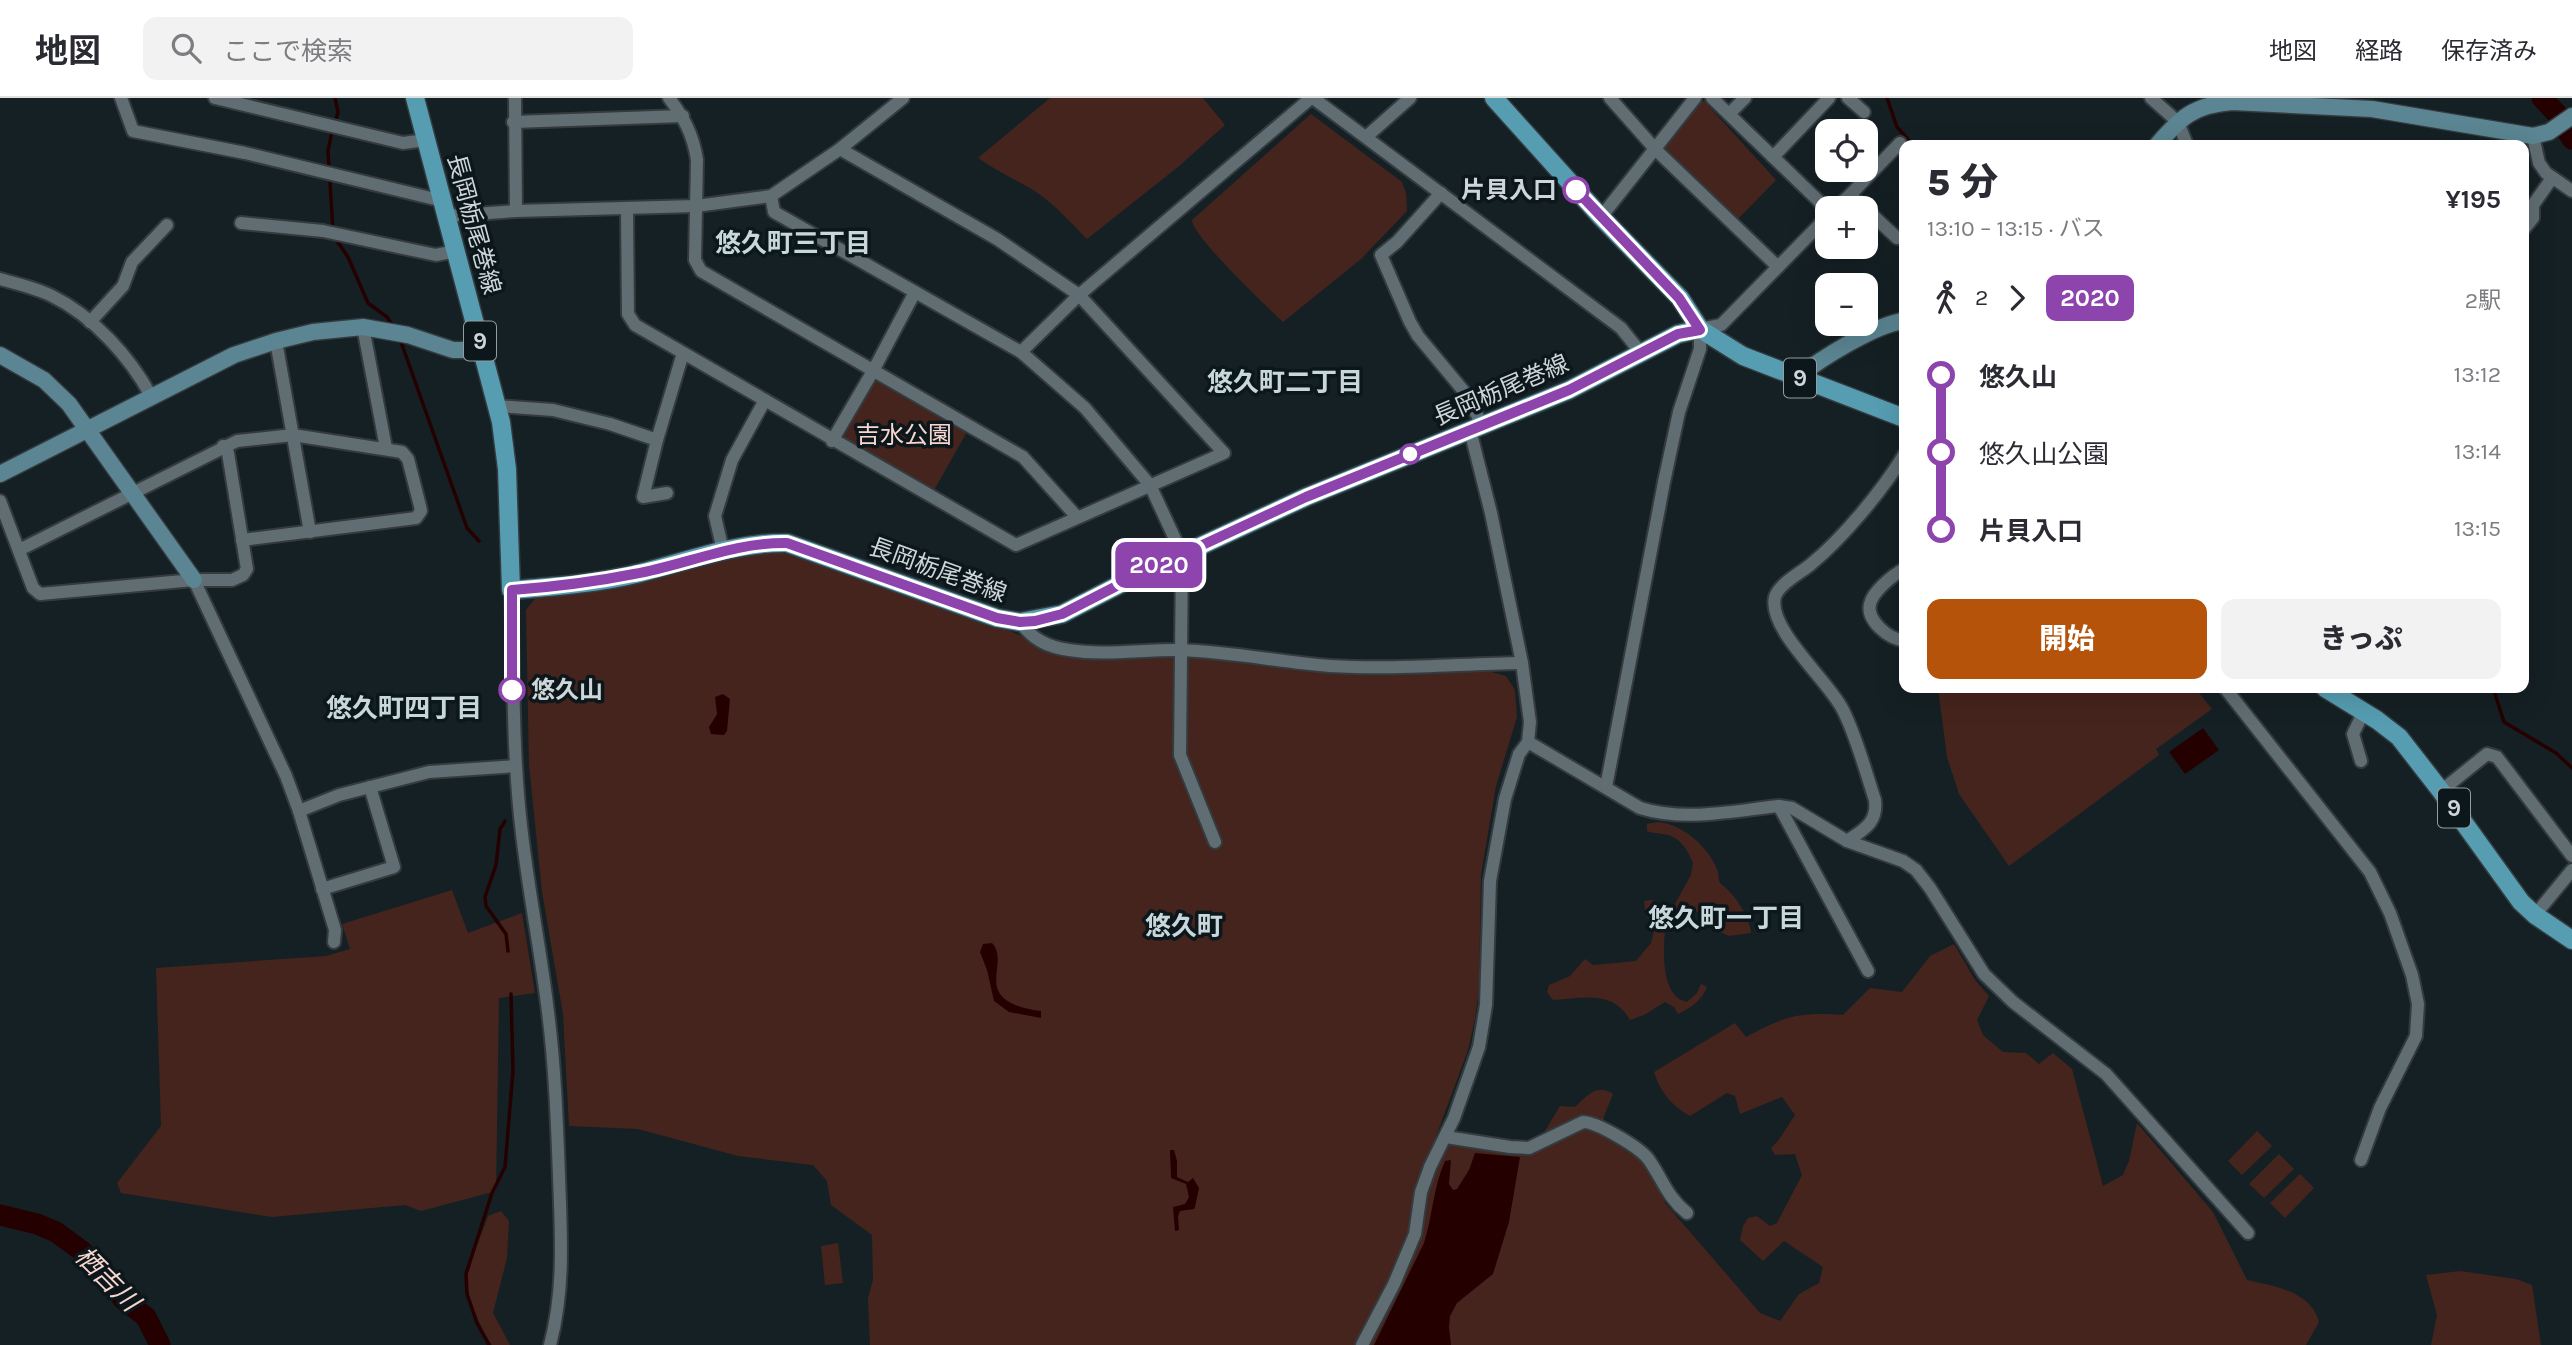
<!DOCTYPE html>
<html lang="ja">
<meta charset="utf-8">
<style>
:root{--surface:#fff;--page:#f2f2f3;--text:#2b2b33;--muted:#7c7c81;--line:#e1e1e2;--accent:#b45309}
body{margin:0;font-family:Karla,"Noto Sans JP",sans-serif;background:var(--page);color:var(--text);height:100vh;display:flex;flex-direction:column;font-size:26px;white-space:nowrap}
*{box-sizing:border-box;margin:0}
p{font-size:23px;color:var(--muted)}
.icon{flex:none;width:38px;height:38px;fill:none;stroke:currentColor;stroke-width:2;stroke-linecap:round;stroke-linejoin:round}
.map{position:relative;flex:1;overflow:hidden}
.panel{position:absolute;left:1899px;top:42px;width:630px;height:553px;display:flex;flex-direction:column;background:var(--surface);border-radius:14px;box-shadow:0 7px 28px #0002}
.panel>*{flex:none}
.badge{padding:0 14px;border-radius:10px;font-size:24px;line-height:46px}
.fabs{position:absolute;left:1815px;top:21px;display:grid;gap:14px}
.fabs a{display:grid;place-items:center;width:63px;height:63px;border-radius:14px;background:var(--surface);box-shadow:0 7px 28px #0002;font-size:35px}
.map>.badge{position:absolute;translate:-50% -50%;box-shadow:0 0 0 4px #fff}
.legs{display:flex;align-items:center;gap:10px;height:77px;padding:0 28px;font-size:23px}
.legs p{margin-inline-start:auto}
.overview{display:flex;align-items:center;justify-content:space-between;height:119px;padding:0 28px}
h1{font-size:38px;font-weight:800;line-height:52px}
.cta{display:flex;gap:14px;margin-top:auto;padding:14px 28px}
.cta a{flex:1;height:80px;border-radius:14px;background:var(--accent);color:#fff;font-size:28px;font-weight:800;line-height:80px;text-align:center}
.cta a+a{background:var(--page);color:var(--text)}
ul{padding:0 28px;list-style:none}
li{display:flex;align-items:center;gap:24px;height:77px;font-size:26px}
li i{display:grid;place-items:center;width:10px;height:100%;margin:0 9px;background:currentColor}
li i::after{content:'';width:18px;height:18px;margin:-9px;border:5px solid;border-radius:50%;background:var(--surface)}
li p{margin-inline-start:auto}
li:first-child i{background:linear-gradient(#0000 50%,currentColor 0)}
li:last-child i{background:linear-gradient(currentColor 50%,#0000 0)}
header{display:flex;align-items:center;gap:42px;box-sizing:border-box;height:98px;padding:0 35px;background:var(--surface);border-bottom:2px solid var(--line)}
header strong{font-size:33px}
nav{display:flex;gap:38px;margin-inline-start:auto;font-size:24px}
.search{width:490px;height:63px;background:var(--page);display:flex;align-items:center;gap:18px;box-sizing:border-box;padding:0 24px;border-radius:14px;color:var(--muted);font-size:26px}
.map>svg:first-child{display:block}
.green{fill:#45241d}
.water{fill:#250000}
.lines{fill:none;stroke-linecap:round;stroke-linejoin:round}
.stream{stroke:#250000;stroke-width:3.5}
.river{stroke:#250000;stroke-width:21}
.street-casing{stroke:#333b3f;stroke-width:16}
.secondary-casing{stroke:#333b3f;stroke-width:19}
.primary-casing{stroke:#333b3f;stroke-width:21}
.street{stroke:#606d72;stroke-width:12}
.secondary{stroke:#5b8592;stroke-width:16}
.primary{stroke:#569db2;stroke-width:18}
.line-1-casing{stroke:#fff;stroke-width:16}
.line-1{stroke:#8e44ad;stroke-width:10}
.stop-1-dot{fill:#fff;stroke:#8e44ad;stroke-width:3.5}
.labels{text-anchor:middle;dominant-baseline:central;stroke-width:7;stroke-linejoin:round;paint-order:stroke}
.shield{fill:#0c171b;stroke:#949da0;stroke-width:2}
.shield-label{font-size:23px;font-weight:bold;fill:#ced6d9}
.stop-label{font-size:24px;font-weight:bold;fill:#ced6d9;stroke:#0c171b;text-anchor:end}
.street-label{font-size:24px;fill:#ced6d9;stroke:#0c171b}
.park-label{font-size:24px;fill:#f8d6cf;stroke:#0c171b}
.neighbourhood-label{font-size:26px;font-weight:bold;fill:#c7d7dc;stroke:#0c171b}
.water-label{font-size:26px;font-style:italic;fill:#f7d6ce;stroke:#0c171b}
</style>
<header>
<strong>地図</strong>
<div class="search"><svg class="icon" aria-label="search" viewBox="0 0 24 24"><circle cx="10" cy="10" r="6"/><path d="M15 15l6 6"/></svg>ここで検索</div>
<nav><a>地図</a><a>経路</a><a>保存済み</a></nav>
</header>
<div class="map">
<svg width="2572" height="1247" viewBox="0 0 2572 1247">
<rect width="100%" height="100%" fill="#152024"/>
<!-- green -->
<g class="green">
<path d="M1050,0H1203L1225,27L1178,69L1087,141C1069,123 1052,103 1030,90C1012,80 995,72 978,60Z"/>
<polygon points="1704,3 1776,82 1736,123 1662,51 1697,4"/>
<path d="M1311,16L1402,84L1406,95L1407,113L1361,161L1283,224C1267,209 1192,138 1192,122Z"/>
<polygon points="875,279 968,332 933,394 839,341"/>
<path d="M790,453L1010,533L1048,551L1158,558L1477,570L1506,578L1515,592L1517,619L1496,688L1481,777L1479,891L1475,921L1468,952L1435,1041L1514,1053L1535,1050L1560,1008L1575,1009C1587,998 1597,985 1613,996L1604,1018L1603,1035L1643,1062L1649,1071L1665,1105L1760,1215L1780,1223L1799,1196L1819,1185L1823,1169L1784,1143L1763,1163L1740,1142L1743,1128L1748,1120L1757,1118L1770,1128L1777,1125L1802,1077L1795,1056L1775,1057L1771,1050L1778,1043L1795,1017L1782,999L1740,1016L1735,998L1727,995L1690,1018C1671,1007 1661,995 1654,974L1735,925L1746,939C1785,918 1798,914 1843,917L1870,890L1902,894L1930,858L1954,846L1975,882L1989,898L1977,922L1983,937L2003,954L2026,955L2039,966L2053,955L2072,971L2103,1088L2123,1077L2129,1063L2137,1025L2213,1114L2247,1182C2273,1188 2311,1193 2319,1224L2306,1247H870L868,1200L873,1182L872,1137L831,1107L827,1083L813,1067L738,1058L638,1031L569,1028L563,916L542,794L529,667L526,512L541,493L746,454Z"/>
<polygon points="1938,590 2195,590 2212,611 2156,651 2159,657 2009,768 1959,696 1947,659"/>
<path d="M1658,724C1683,726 1710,750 1718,774C1719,778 1718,782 1720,785C1721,786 1727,791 1728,792C1738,802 1750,821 1751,835L1729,838L1718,833C1715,816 1699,817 1686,808L1679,811V821L1675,828L1665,832C1663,853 1661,900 1687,904L1697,895L1701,886L1707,889C1701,903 1692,909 1678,916L1674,909L1665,904L1644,917L1630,922C1613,892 1584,900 1553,902L1547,894L1549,887L1570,878L1585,861L1593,867L1636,863L1651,845L1655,829C1646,821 1645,815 1644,803L1652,802L1670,815L1691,777L1693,765C1689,755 1682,742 1671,738C1663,735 1655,736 1647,733V726Z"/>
<polygon points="452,792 468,835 522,815 535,895 499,900 496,1093 421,1113 405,1107 272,1119 121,1095 117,1085 161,1028 156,870 326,858 350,851 342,826"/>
<polygon points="2257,1033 2272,1048 2242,1077 2228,1063"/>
<polygon points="2279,1056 2294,1071 2264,1100 2249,1086"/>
<polygon points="2300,1076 2314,1090 2285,1120 2270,1105"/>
<path d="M501,1113L509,1123L507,1160L493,1215L510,1247H492C480,1228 464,1198 468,1175C472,1156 482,1136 488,1118Z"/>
<polygon points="838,1145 843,1185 825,1187 821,1148"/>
<polygon points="2460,1173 2516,1181 2532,1187 2541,1247 2431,1247 2437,1217 2426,1177"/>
</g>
<!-- water -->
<g class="water">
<polygon points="723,596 730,601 727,633 724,637 711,636 709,629 717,616 715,599"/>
<polygon points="2203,630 2219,652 2185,676 2169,654"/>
<path d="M992,845C1012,866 967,903 1041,913V920L1009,914L994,903L987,872L980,854L983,846Z"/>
<polygon points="1174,1052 1177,1063 1177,1079 1188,1084 1193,1080 1199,1090 1195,1109 1194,1111 1180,1113 1178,1118 1179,1132 1175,1133 1173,1109 1185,1106 1189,1099 1186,1086 1171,1080 1170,1052"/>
<path d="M1475,1055L1520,1059L1509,1124L1493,1176L1457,1205L1450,1218L1449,1229L1451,1247H1374L1424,1145C1433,1116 1433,1090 1445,1063L1451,1062L1449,1086L1453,1092L1457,1091L1469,1072Z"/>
</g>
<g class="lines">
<!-- stream -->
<g class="stream">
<polyline points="1887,0 1897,29 1913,47"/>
<polyline points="335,26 338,14 335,0"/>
<polyline points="332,33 328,53 333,133"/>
<polyline points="335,140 348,159 368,205 387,219 395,231"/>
<polyline points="400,241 467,430 479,443"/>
<polyline points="2493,590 2504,624 2556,655 2572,670"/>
<polyline points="505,723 500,731 496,767 485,799 486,808 506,836 508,853"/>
<polyline points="489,1247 477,1225 467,1196 466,1176 492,1095 505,1069 513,973 511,896"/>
</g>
<!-- river -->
<g class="river">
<polyline points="2542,0 2557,16 2572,41"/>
<polyline points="0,1117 37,1126 56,1134 82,1153 114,1187 123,1201 146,1219 160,1247"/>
</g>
<!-- street casing -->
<g class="street-casing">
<g id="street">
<polyline points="121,0 133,33 245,55 443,103"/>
<polyline points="215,0 403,45 426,42"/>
<polyline points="515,0 516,113"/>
<path d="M669,0C684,20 693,36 697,62L695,162L701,173L1023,359L1077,419"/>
<polyline points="1313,0 1621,230 1641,255"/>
<polyline points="1610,0 1656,52 1778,169"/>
<polyline points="1712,0 1827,111"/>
<polyline points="1848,0 1864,14"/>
<polyline points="2151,0 2178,24 2187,47"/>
<polyline points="1729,16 1745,0"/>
<polyline points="513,24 683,18"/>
<polyline points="2533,38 2539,65 2546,75 2572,93"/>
<polyline points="1366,39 1410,0"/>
<polyline points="1773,59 1829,0"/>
<polyline points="1441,95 1397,144 1381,157 1410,224 1418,238 1467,297 1482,327"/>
<polyline points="1850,97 1900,45"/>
<polyline points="771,98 774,114 1021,254 1085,310 1150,387 1182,456 1180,657 1215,744"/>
<polyline points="1836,110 1850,97 1865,110"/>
<polyline points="627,111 628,216 635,227 1016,447 1224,355 1079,197 997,141 840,51"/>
<polyline points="1866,111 1897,140 1904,140"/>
<polyline points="446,118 516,113 696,108 771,98 840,51 903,0"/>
<polyline points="1601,119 1695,0"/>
<polyline points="241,125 323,133 436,157 456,153"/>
<polyline points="2524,131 2533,120 2533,107 2552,80"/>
<path d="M0,181C17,186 36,190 52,198C93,218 130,259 151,298"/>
<polyline points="90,224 123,188 132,164 167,127"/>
<polyline points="363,229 386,350"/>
<polyline points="276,243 310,434"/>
<polyline points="1021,254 1079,197 1311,0"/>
<polyline points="497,308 553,312 610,326 657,342 683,255"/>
<polyline points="657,342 643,399 667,395"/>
<polyline points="832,343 873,273 915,194"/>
<polyline points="0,403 33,490 40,496 194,482 232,482 243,477 247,471 228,355 223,348"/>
<polyline points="19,452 237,343 293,337 402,354 408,361 420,408 421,413 416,420 242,442"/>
<polyline points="723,453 715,418 732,362 765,302"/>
<path d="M1904,471C1893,477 1873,493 1870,506C1866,522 1889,542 1904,542"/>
<polyline points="194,482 286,678 299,713 335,832 334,844"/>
<path d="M511,492C514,574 512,655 522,736C529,796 541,855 548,914C555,969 557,1024 559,1078C561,1136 565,1191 550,1247"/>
<path d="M1020,524C1033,542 1048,549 1069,552C1106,558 1145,551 1181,552C1232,554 1280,564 1330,568C1394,572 1458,566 1522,565"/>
<polyline points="2225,590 2370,774 2390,815 2412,877 2418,906 2416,938 2380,1010 2361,1062"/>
<path d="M1528,644L1640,710C1686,724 1732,713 1779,708L1792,710L1847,743L1903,763L1916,772L1930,790L1984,876L2013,904L2106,976L2248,1135"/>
<polyline points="2361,663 2353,636 2364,613"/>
<polyline points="1606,689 1664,384 1679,314 1700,251 1700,231 1721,227 1827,119"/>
<polyline points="2441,693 2487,656 2497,659 2572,758"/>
<polyline points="1779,708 1868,873"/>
<polyline points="299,713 339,697 429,674 516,668"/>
<path d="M1847,743C1863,732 1878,725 1875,702C1865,672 1857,640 1843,612C1829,583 1767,531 1775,499C1779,486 1800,475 1810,467C1843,440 1882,393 1904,357"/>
<polyline points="322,791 394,769 370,689"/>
<polyline points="2535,817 2572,772"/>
<path d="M1446,1039L1510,1049L1529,1050L1583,1024C1597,1024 1641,1050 1649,1062C1663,1082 1667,1099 1687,1115"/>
<polyline points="1362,1247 1394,1186 1415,1136 1421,1094 1430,1069 1454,1020 1479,949 1486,907 1490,783 1505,701 1519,656 1528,644 1530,624 1522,565 1491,415 1470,332"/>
</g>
</g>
<!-- secondary casing -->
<g class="secondary-casing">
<g id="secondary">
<path d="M2157,47C2181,19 2194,7 2232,4L2372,11L2533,38L2549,34L2572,18"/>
<polyline points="0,257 44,282 69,306 194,482"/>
<path d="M1798,279C1820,261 1876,226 1904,223"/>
<polyline points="0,376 234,257 276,243 313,234 363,229 408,237 453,252 482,252"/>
</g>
</g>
<!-- primary casing -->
<g class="primary-casing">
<g id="primary">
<path d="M415,0L501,324L507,371L511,492C551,489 601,485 640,475C688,463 737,444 787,445L997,520L1020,524L1062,516L1142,475L1306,399L1569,292L1678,236L1700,231L1743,258L1904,320"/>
<polyline points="1494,0 1601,119 1680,200 1700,231"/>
<polyline points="2325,590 2377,622 2399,639 2441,693 2521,804 2535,817 2572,842"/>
</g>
</g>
<!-- street -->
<use href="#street" class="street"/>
<!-- secondary -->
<use href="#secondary" class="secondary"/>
<!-- primary -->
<use href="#primary" class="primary"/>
</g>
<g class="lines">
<!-- line-1 casing -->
<g class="line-1-casing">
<path id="line-1" d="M512,592V492C552,489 594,484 634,476C685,467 734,444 787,445L997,520L1020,524L1035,523L1062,516L1142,475L1306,399L1569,292L1678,236L1700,232L1679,200L1576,92"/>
</g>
<!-- line-1 -->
<use href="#line-1" class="line-1"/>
</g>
<!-- markers -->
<g class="stop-1-dot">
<circle cx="1576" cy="92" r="12"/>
<circle cx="1410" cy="356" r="9"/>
<circle cx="512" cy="592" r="12"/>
</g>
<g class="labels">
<!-- shield labels -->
<g class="shield">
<rect x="464" y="223.5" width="32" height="39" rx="5"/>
<rect x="1784" y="260.5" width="32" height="39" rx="5"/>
<rect x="2438" y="690.5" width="32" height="39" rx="5"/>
</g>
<g class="shield-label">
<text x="480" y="243">9</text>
<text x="1800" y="280">9</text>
<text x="2454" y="710">9</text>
</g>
<!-- stop labels -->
<g class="stop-label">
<text x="1557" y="92">片貝入口</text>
<text x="531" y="592" text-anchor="start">悠久山</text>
</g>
<!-- street labels -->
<g class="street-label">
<text transform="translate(474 126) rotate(75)">長岡栃尾巻線</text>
<text transform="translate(1501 292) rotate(-23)">長岡栃尾巻線</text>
<text transform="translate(938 472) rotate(20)">長岡栃尾巻線</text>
</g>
<!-- park labels -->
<g class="park-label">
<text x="904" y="337">吉水公園</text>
</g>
<!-- neighbourhood labels -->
<g class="neighbourhood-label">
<text x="793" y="145">悠久町三丁目</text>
<text x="1285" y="284">悠久町二丁目</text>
<text x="404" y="610">悠久町四丁目</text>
<text x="1726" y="820">悠久町一丁目</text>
<text x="1184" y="828">悠久町</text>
</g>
<!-- water labels -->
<g class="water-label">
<text transform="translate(107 1181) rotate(45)">栖吉川</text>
</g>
</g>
</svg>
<div class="fabs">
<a><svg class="icon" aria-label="locate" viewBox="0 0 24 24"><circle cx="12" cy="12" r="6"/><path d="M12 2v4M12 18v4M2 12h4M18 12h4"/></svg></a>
<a>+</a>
<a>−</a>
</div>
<b class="badge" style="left:1159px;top:467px;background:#8e44ad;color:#fff">2020</b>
<section class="panel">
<div class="overview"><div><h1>5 分</h1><p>13:10 – 13:15 · バス</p></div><b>¥195</b></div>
<div class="legs"><svg class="icon" aria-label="walk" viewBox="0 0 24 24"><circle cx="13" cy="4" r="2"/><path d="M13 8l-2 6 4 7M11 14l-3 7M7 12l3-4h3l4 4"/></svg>2<svg class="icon" aria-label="forward" viewBox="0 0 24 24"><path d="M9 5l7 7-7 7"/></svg><b class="badge" style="background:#8e44ad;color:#fff">2020</b><p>2駅</p></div>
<ul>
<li><i style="color:#8e44ad"></i><b>悠久山</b><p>13:12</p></li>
<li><i style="color:#8e44ad"></i><span>悠久山公園</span><p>13:14</p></li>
<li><i style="color:#8e44ad"></i><b>片貝入口</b><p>13:15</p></li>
</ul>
<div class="cta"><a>開始</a><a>きっぷ</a></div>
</section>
</div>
